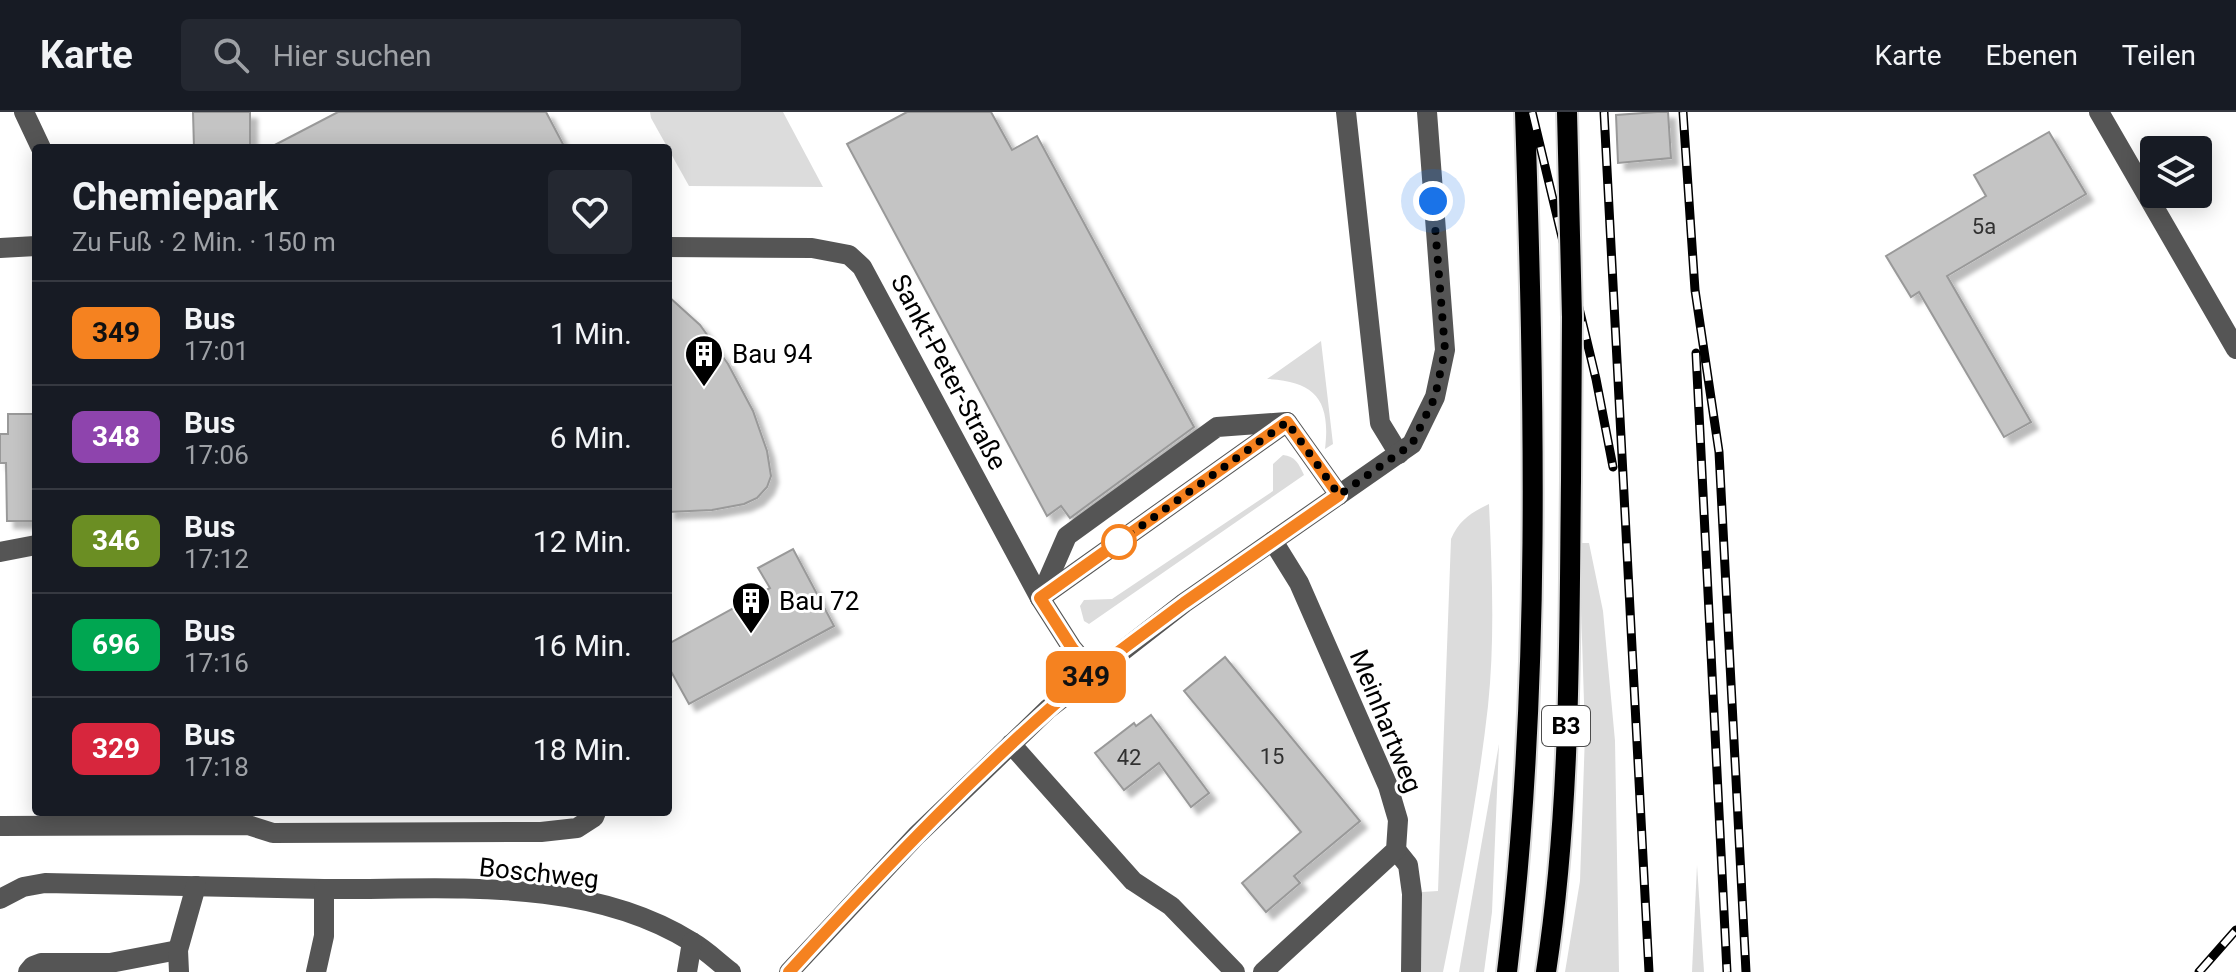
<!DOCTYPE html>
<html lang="de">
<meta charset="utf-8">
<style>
:root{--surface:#171b24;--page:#242831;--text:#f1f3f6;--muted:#9ea1a6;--line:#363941}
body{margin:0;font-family:Roboto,sans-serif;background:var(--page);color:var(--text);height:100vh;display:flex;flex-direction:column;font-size:30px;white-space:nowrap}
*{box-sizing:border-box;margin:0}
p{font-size:26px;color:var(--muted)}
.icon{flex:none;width:44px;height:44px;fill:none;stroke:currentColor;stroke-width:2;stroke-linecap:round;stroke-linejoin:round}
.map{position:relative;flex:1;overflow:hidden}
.sheet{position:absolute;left:32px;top:32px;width:640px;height:672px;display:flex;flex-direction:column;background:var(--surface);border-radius:8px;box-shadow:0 4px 20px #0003}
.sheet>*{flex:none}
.badge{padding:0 16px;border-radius:12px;font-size:28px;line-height:52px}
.fabs{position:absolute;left:2140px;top:24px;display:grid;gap:16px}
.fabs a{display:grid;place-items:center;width:72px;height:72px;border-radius:8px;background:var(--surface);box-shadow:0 4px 20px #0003;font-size:40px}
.you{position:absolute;width:40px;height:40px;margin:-20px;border:6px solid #fff;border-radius:50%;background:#1a73e8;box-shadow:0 0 0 12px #1a73e833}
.map>.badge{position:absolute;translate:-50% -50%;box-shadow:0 0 0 4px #fff}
.round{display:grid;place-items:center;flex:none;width:84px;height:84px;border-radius:8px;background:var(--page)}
.headline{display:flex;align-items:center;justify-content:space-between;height:136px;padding:0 40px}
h1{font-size:38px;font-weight:700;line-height:60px}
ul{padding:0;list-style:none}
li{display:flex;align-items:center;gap:24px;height:104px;padding:0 40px;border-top:2px solid var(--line)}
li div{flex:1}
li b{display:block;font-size:30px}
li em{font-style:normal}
li .badge{min-width:88px;font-weight:700;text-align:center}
header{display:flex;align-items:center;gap:48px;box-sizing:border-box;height:112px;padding:0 40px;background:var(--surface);border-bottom:2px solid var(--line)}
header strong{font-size:38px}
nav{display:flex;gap:44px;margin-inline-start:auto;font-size:28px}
.search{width:560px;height:72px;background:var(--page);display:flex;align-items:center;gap:20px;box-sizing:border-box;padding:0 28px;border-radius:8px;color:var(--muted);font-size:30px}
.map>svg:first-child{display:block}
.green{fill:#dcdcdc}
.building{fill:#c4c4c4;stroke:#999;stroke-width:2;filter:url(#shadow)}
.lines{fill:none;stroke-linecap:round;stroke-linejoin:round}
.major-casing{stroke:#dbdbdb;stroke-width:24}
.minor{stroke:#555;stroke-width:20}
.major{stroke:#000;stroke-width:20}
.rail-casing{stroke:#000;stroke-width:9}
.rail{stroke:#fff;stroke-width:6;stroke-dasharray:18;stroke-linecap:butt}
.major-bridge-casing{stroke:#dbdbdb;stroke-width:24;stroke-linecap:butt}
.major-bridge{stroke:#000;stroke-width:20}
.line-casing{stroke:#fff;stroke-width:18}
.line{stroke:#f58220;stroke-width:12}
.walk{stroke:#000;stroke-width:8;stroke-dasharray:0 14.4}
.stop-dot{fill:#fff;stroke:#f58220;stroke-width:4}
.labels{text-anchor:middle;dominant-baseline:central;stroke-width:6;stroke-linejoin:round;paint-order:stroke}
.number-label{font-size:22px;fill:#313131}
.shield{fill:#fff;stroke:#4c4c4c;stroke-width:2}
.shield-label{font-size:24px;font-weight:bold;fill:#000}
.poi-label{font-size:26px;fill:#000;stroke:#fff;text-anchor:start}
.street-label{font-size:26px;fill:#000;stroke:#fff}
</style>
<header>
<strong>Karte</strong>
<div class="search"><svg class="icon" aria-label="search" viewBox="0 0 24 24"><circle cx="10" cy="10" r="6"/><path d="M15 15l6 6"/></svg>Hier suchen</div>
<nav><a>Karte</a><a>Ebenen</a><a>Teilen</a></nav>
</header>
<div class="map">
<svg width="2236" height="860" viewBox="0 0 2236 860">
<defs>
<filter id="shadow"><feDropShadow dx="7" dy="7" stdDeviation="2" flood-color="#0004"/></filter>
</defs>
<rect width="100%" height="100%" fill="#fff"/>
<!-- green -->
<g class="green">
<polygon points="650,0 783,0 823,75 689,74 651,6"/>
<path d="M1321,229L1333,332L1325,337C1331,288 1315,269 1267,267Z"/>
<path d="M1283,343C1295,344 1299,352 1304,363L1089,512L1084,509L1080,494L1084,488L1112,487L1273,379V352Z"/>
<path d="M1489,392C1492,459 1495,527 1488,594C1478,683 1461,772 1443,860H1421L1422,780L1438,779L1451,427C1459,408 1472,400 1489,392Z"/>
<polygon points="1579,431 1589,431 1603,499 1615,629 1619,860 1565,860 1580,769 1585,622"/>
<polygon points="1499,632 1492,800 1484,860 1459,860"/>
<polygon points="1697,753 1704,860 1692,860"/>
</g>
<!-- building -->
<g class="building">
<polygon points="193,0 250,0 250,36 194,36"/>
<polygon points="338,0 546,0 565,36 269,36"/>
<polygon points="907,0 991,0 1012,38 1037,24 1194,315 1070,406 1061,394 1047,404 847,32"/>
<polygon points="1657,0 1668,0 1671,46 1618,51 1616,3"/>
<polygon points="2049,20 2086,82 1947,164 2031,310 2004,325 1919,180 1911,185 1886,144 1986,84 1974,63"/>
<polygon points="668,184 700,213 728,252 753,299 767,339 771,364 767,375 757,386 744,392 712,398 668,400"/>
<polygon points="8,302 36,302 36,409 7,409 6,351 0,351 0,322 8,322"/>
<polygon points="793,437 834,514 689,592 668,554 668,532 770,476 758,456"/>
<polygon points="1225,545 1360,709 1294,764 1300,771 1266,800 1242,771 1301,720 1184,579"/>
<polygon points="1151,603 1209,681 1191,695 1159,651 1124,678 1095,641 1134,611 1136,614"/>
</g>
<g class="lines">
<!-- major casing -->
<g class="major-casing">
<g id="major">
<path d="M1507,860C1542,576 1534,285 1525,0"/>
<path d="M1546,860C1571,697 1569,532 1571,368"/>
</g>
</g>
<!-- minor -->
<g class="minor">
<polyline points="24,0 41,36"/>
<polyline points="1346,0 1380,311 1399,342"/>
<polyline points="2099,0 2236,237"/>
<polyline points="668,135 812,136 849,143 862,155 1040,486 1072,536 1092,560"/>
<polyline points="0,136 36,134"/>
<polyline points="0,440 36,433"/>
<polyline points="1040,486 1287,310 1339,383"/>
<polyline points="1040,486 1067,424 1217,315 1287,310"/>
<polyline points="1011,632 1133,769 1171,794 1235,860"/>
<polyline points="0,714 248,713 273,721 541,720 577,716 594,705 596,700"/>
<polyline points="1396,738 1408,753 1412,782 1411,860"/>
<polyline points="0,787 23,775 45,771 324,777"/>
<polyline points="28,860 33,854 41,851 110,851 178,838"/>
<polyline points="179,860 178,838 196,774"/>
<path d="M316,860L324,824V777C445,778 585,763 692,830C706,838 718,850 731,860"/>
<polyline points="687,860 692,830"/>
<polyline points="789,860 916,724 1048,597 1184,491 1412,332 1435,285 1445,238 1427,0"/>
<polyline points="1263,860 1396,738 1398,708 1388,674 1299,471 1273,429"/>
</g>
<!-- major -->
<use href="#major" class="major"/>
<!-- rail casing -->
<g class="rail-casing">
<g id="rail">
<polyline points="1532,0 1596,267 1613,355"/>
<polyline points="1604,0 1649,860"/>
<polyline points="1683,0 1695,178 1719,340 1746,860"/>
<polyline points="1696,241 1727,860"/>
<polyline points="2199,860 2236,818"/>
</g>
</g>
<!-- rail -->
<use href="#rail" class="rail"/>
<!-- major-bridge casing -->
<g class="major-bridge-casing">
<polyline id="major-bridge" points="1567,0 1572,205 1571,368"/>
</g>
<!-- major-bridge -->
<use href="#major-bridge" class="major-bridge"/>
</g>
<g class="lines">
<!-- line casing -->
<g class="line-casing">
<path id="line" d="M789,860C885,755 983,652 1092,560L1072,536L1040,486L1287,310L1339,383L1184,491L1105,550"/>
</g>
<!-- line -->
<use href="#line" class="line"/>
<!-- walk -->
<polyline class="walk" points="1119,430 1287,310 1339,383 1412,332 1435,285 1445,238 1433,89"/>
</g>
<!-- icons -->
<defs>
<g id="building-pin" transform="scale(2)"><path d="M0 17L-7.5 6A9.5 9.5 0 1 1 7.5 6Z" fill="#000" stroke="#fff"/><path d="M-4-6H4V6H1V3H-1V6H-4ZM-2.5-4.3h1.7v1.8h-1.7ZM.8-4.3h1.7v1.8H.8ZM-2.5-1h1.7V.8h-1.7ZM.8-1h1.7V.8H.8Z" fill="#fff"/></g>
</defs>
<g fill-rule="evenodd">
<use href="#building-pin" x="704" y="242"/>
<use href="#building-pin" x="751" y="489"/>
</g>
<!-- markers -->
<circle class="stop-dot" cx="1119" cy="430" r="16"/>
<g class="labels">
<!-- number labels -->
<g class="number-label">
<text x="1984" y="114">5a</text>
<text x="1272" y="644">15</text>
<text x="1129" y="645">42</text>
</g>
<!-- shield labels -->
<rect class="shield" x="1542" y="594" width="48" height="40" rx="6"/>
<g class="shield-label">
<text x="1566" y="614">B3</text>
</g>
<!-- poi labels -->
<g class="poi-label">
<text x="732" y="242">Bau 94</text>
<text x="779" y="489">Bau 72</text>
</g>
<!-- street labels -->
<g class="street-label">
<text transform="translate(949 260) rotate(62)">Sankt-Peter-Straße</text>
<text transform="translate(1386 609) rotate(68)">Meinhartweg</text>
<text transform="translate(539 761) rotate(6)">Boschweg</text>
</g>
</g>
</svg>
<div class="fabs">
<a><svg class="icon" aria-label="layers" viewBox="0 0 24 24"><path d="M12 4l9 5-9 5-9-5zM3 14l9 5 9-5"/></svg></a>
</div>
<div class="you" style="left:1433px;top:89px"></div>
<b class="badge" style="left:1086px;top:565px;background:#f58220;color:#111">349</b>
<section class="sheet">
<div class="headline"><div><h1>Chemiepark</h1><p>Zu Fuß · 2 Min. · 150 m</p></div><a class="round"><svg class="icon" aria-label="heart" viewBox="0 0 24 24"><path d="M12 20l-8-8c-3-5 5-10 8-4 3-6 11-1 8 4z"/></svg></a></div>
<ul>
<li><span class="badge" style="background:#f58220;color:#111">349</span><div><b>Bus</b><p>17:01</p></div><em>1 Min.</em></li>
<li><span class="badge" style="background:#8e44ad;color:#fff">348</span><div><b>Bus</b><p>17:06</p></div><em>6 Min.</em></li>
<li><span class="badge" style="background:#6b8e23;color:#fff">346</span><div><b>Bus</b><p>17:12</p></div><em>12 Min.</em></li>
<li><span class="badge" style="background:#00a651;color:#fff">696</span><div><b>Bus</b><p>17:16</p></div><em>16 Min.</em></li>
<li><span class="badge" style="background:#d7263d;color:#fff">329</span><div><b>Bus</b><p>17:18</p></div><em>18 Min.</em></li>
</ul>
</section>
</div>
